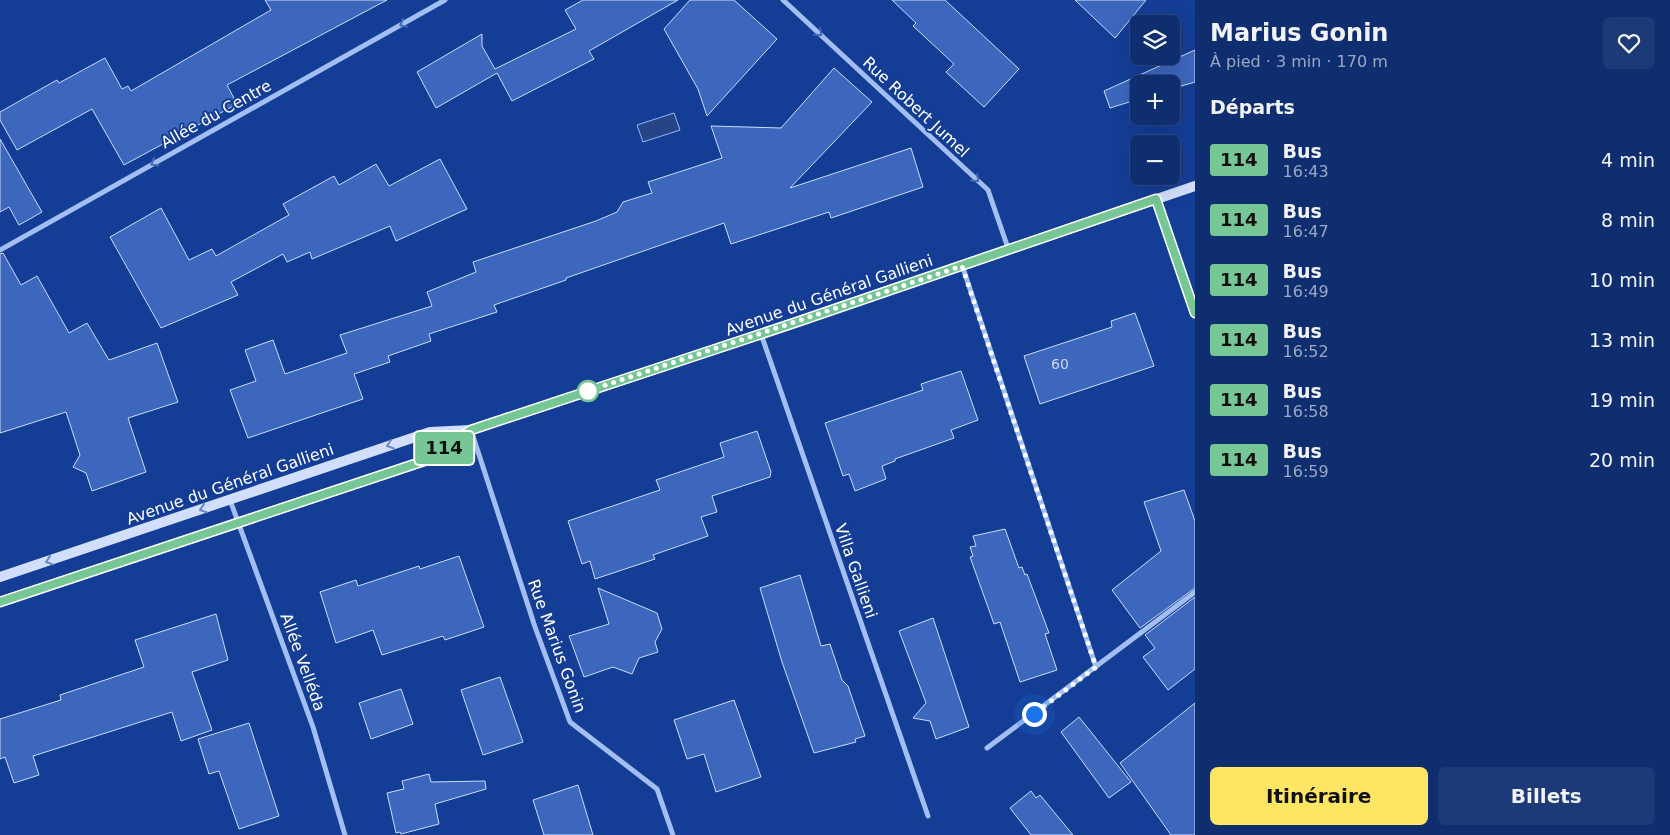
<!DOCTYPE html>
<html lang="fr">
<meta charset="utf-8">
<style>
:root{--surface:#0f2e70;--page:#1d3a78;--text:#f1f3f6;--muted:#9ba8c3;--line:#2f4a83;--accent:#ffe564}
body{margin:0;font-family:"DejaVu Sans",sans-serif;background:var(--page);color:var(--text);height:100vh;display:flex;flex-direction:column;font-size:19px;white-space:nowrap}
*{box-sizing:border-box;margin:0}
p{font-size:16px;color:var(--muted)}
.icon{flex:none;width:28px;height:28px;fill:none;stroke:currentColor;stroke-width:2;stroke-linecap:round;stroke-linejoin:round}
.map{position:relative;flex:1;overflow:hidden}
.panel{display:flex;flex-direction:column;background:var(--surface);width:475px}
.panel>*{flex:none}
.badge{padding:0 10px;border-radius:4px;font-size:18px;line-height:32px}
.tools{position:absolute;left:1130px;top:15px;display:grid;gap:10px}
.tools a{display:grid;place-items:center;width:50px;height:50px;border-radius:8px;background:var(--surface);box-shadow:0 5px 20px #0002,0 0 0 1px var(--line);font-size:25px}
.you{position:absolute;width:25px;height:25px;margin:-12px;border:4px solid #fff;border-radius:50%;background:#1a73e8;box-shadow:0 0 0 8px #1a73e833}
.map>.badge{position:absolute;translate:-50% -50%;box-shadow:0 0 0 2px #fff}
h2{padding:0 15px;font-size:19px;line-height:45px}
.round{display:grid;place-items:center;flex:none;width:52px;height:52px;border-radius:8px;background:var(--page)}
.head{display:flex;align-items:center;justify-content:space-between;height:85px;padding:0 15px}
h1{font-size:24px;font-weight:700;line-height:38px}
.primary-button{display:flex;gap:10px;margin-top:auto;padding:10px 15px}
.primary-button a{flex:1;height:58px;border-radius:8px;background:var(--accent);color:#111;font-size:20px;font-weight:700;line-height:58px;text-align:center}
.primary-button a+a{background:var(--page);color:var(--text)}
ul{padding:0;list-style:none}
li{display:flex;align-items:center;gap:15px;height:60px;padding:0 15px}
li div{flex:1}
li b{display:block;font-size:19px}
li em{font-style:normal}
li .badge{min-width:55px;font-weight:700;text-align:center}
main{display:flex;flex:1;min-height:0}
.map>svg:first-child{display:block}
.water{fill:#264487;stroke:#95b6f5}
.building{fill:#3d66bd;stroke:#cbdcfd}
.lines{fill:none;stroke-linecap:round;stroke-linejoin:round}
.street{stroke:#a3bef2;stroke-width:5}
.secondary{stroke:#d2dffc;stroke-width:10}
.oneway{stroke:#466ab6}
.oneway2{stroke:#6986c3}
.line-casing{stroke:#fff;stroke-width:11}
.line{stroke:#77c695;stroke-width:8}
.walk{stroke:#fff;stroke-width:5;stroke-dasharray:0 9}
.stop-dot{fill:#fff;stroke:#77c695;stroke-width:2.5}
.labels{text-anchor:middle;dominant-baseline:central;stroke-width:4;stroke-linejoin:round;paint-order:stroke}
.number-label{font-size:14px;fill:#ced9ee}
.street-label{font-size:16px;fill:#fff;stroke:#143d95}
</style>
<main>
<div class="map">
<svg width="1195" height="835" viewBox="0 0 1195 835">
<rect width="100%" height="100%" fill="#143d95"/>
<!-- water -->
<polygon class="water" points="674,113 680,130 643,142 637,125"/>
<!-- building -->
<g class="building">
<polygon points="265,0 387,0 227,85 237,104 124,165 92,109 17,150 0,120 0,112 57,80 59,83 105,58 122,89 128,86 131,91 271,10"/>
<polygon points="583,0 678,0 589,51 594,59 512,101 497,73 436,108 417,72 482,34 482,46 495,69 576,29 565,10"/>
<polygon points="690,0 734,0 777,39 707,116 698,89 664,29"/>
<polygon points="892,0 945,0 1019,69 984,107 946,72 954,64 913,26 916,23"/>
<polygon points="1075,0 1146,0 1115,38"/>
<polygon points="1195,50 1195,82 1171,89 1171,84 1139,84 1139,99 1110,108 1104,91"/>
<polygon points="834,68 872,102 790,188 911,148 923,187 831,218 829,212 731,244 724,223 566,278 566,280 494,305 497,312 429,334 431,341 388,356 390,362 354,374 363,399 248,438 230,390 256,381 245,350 273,340 285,374 347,353 340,335 432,306 427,292 476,272 473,262 596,221 617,212 623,202 652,193 648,182 722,158 711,126 781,128"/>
<polygon points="0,139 42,212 19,225 9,207 0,212"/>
<polygon points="440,159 467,209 396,241 390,226 312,259 310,252 287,262 283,254 231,282 238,295 161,328 110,237 161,208 189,260 212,249 216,256 289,215 283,204 334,176 339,185 376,164 389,186"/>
<polygon points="3,253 21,285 37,276 69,333 87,323 109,360 157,343 178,402 128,418 146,472 92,491 86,473 73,467 80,455 66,412 0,433 0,254"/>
<polygon points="1135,313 1154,366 1040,404 1024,356 1112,327 1111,321"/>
<polygon points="961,371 978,420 951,430 954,438 895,459 895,461 882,466 886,479 855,491 849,474 843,476 825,423 923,390 921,384"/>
<polygon points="757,431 771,472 770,477 712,496 717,512 701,517 708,536 653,555 655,559 595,579 590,561 582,564 568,521 660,490 656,480 724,457 720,443"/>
<polygon points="1184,490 1195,521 1195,588 1140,628 1112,590 1161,551 1144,502"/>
<polygon points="1005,529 1019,568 1022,567 1025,575 1027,574 1049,633 1045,634 1057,670 1020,682 1000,622 994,624 970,557 973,556 970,547 976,546 973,536"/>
<polygon points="459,556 484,627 445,640 443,636 382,655 373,630 336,643 320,592 356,580 358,586 419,566 420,569"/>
<polygon points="800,575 821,646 830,644 842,680 848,686 865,736 855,739 856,742 814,753 782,662 760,588"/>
<polygon points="598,588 657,613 662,629 655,642 658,652 639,658 632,674 613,667 584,677 569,636 609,624"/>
<polygon points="1195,597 1195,669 1168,690 1143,657 1155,648 1145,635"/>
<polygon points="216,614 228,660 192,672 212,730 181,741 172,712 33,756 39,775 14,783 5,757 0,759 0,719 61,700 60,695 144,667 135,640"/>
<polygon points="933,618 969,727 936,739 930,721 913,718 926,703 899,631"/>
<polygon points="500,677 523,742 483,755 461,690"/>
<polygon points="401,689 413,724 371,739 359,703"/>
<polygon points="734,700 761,777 716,792 704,754 687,759 674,720"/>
<polygon points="1195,703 1195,835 1171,835 1120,763"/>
<polygon points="1079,717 1131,782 1109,798 1061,732"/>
<polygon points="249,723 279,816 239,829 219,771 209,774 198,739"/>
<polygon points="429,774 431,782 485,781 486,789 435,804 439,824 401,834 400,832 396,833 387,793 404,789 402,781"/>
<polygon points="578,785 593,835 544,835 533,800"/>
<polygon points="1031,791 1036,798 1040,795 1073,835 1031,835 1010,808"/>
</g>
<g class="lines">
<!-- street -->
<g class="street">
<polyline points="783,0 988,190 1008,248"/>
<polyline points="1156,199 1195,313"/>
<polyline points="0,250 445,0"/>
<polyline points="962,265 1096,667"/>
<polyline points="761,334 928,816"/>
<polyline points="471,430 535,627 570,722 657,789 673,835"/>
<polyline points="230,500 313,727 345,835"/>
<polyline points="987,748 1195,592"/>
</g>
<!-- secondary -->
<g class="secondary">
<polyline points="0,577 430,432 471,430 761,334 1195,186"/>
<polyline points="0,602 427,460 471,430"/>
</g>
</g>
<!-- one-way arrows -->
<defs><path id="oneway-chevron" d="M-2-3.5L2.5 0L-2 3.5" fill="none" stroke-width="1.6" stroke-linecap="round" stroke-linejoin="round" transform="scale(1.25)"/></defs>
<g class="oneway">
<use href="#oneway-chevron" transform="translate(403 24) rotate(151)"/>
<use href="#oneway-chevron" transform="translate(819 33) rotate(43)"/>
<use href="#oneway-chevron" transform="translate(154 163) rotate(151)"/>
<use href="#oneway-chevron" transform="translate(976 179) rotate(43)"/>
</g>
<g class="oneway2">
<use href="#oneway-chevron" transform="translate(390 445) rotate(161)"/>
<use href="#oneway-chevron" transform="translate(203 509) rotate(161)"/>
<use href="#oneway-chevron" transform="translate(49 561) rotate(162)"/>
</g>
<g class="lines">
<!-- line casing -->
<g class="line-casing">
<polyline id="line" points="0,602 427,460 471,430 794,323 1156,199 1195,313"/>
</g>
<!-- line -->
<use href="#line" class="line"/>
<!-- walk -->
<polyline class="walk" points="588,391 962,266 1096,667 1034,714"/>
</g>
<!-- markers -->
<circle class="stop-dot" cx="588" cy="391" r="10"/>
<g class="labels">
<!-- number labels -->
<g class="number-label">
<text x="1060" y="364">60</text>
</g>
<!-- street labels -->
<g class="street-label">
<text transform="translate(916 107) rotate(43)">Rue Robert Jumel</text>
<text transform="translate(216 114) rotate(-29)">Allée du Centre</text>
<text transform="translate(829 295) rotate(-19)">Avenue du Général Gallieni</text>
<text transform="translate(230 484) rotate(-19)">Avenue du Général Gallieni</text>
<text transform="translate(856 571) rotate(71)">Villa Gallieni</text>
<text transform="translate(557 646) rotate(70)">Rue Marius Gonin</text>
<text transform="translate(303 662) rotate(70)">Allée Velléda</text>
</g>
</g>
</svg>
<div class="tools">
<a><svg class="icon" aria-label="layers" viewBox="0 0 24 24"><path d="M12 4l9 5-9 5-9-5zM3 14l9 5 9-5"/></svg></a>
<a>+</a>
<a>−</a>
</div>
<div class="you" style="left:1034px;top:714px"></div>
<b class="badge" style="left:444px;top:448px;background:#77c695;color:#111">114</b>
</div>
<section class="panel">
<div class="head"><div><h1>Marius Gonin</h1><p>À pied · 3 min · 170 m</p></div><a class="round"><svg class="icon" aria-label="heart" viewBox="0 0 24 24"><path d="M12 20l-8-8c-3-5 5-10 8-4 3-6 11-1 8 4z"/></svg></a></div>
<h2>Départs</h2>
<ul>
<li><span class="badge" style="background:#77c695;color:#111">114</span><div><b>Bus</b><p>16:43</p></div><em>4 min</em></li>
<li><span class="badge" style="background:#77c695;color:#111">114</span><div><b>Bus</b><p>16:47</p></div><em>8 min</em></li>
<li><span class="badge" style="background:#77c695;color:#111">114</span><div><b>Bus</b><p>16:49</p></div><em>10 min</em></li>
<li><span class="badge" style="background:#77c695;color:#111">114</span><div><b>Bus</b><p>16:52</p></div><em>13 min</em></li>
<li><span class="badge" style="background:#77c695;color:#111">114</span><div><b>Bus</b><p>16:58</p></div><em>19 min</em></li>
<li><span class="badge" style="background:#77c695;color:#111">114</span><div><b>Bus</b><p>16:59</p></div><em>20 min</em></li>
</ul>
<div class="primary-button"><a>Itinéraire</a><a>Billets</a></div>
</section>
</main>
